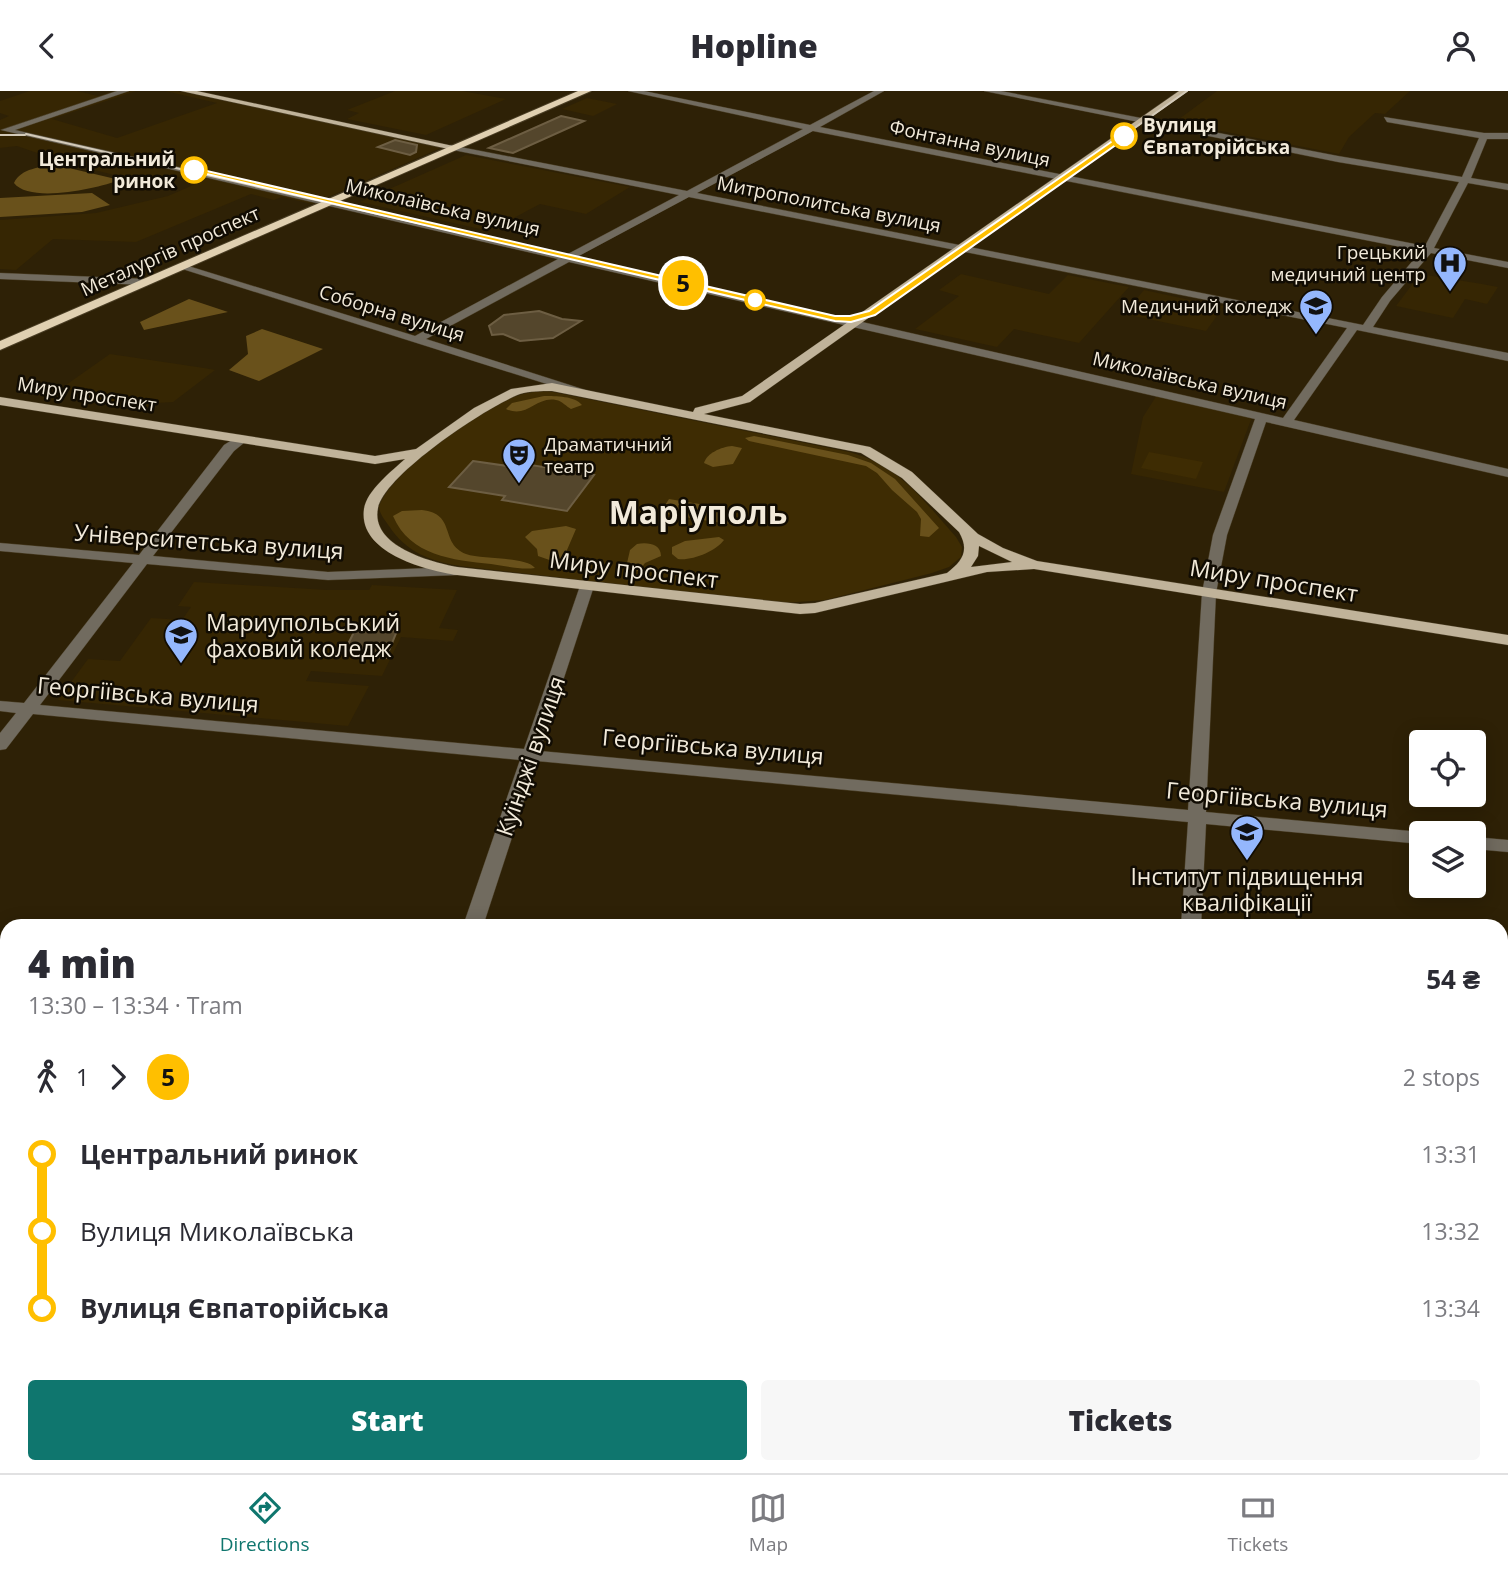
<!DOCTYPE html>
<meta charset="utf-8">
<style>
:root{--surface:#fff;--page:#f7f7f7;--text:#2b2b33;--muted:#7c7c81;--line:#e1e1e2;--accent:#0f766e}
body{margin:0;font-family:"Open Sans",sans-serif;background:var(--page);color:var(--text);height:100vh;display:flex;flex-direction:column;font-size:26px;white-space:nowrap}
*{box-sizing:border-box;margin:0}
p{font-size:23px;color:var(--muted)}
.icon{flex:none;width:38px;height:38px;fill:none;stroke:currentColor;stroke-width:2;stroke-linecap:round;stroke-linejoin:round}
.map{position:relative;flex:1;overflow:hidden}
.details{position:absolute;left:0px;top:828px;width:1508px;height:555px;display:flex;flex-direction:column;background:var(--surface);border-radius:21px 21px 0 0;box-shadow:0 4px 18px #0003}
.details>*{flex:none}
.badge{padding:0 14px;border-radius:23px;font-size:24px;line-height:46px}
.fabs{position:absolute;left:1409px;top:639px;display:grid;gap:14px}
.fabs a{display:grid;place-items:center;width:77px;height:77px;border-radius:7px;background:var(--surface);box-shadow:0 4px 18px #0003;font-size:35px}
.map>.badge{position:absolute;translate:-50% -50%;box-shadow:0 0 0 4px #fff}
.legs{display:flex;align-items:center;gap:10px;height:77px;padding:0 28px;font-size:23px}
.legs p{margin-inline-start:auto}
.headline{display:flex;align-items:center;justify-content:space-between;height:119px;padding:0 28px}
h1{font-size:38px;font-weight:800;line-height:52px}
.action{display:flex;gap:14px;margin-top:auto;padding:14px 28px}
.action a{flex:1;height:80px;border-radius:7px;background:var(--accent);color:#fff;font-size:28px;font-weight:800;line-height:80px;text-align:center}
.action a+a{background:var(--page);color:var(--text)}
ul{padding:0 28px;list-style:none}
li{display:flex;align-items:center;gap:24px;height:77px;font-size:26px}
li i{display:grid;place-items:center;width:10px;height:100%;margin:0 9px;background:currentColor}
li i::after{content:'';width:18px;height:18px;margin:-9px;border:5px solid;border-radius:50%;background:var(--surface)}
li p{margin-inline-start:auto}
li:first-child i{background:linear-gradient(#0000 50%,currentColor 0)}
li:last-child i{background:linear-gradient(currentColor 50%,#0000 0)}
header{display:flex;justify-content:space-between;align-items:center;height:91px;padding:0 28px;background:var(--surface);font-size:32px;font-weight:800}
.tab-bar{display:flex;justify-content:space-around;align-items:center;height:98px;border-top:2px solid var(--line);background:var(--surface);font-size:19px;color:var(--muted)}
.tab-bar a{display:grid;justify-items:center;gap:4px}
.tab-bar .active{color:var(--accent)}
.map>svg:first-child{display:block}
.built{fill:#362603}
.green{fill:#3e2c03}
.forest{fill:#69511b}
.building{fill:#54462c;stroke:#6d5e43;stroke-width:2}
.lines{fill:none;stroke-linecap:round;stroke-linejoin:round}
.minor-casing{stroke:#493d24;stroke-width:1}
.major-casing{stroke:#493d24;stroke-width:1}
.highway-casing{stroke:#493d24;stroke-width:2}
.minor{fill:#716b5f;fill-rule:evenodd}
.major{fill:#c0b39a;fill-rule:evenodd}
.highway{fill:#e0d0b1;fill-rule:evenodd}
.tram{stroke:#d3cab9;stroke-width:2}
.line-1{fill:#ffbf00;stroke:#fff;stroke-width:2}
.stop-1-dot{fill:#fff;stroke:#ffbf00;stroke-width:3.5}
.labels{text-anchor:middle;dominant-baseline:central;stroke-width:5;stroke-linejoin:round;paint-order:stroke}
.far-stop-label{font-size:19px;font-weight:bold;fill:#f2eada;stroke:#110c03;text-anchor:start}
.far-street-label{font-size:19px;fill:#f2eada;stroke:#110c03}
.far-poi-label{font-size:19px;fill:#f2eada;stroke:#110c03;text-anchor:end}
.street-label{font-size:23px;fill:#f2eada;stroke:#110c03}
.poi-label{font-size:23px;fill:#f2eada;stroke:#110c03;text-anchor:start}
.far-town-label{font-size:32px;font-weight:bold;fill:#f2eada;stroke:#110c03}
</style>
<header><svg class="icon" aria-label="back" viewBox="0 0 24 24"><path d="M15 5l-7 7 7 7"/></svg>Hopline<svg class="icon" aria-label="person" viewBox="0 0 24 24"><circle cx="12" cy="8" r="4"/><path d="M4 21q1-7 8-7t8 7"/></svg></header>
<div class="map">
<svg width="1508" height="1382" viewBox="0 0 1508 1382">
<rect width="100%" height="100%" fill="#2e2106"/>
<!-- built -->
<g class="built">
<polygon points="30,0 77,0 98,5 114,0 136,0 52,28 117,47 217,12 165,0 178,0 443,56 312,113 282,106 274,109 251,103 136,151 53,148 16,179 0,178 0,129 96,122 168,105 200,91 171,84 148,92 69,73 17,55 0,57 0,29 9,25 0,22 0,10"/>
<polygon points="395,0 462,0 506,8 426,44 347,28 359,22 347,19"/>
<polygon points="1217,0 1410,0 1385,23 1375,22 1349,46 1339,63 1175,31"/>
<polygon points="587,7 617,13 593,25 562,18"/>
<polygon points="466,64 538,78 630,96 586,123 540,113 489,140 360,111"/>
<polygon points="961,183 1049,203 1068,184 1129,196 1079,252 1014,238 997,256 915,238 959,205 939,199"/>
<polygon points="1420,183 1482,193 1498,196 1487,213 1465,208 1453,227 1396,215"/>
<polygon points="1144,199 1190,209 1224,215 1206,240 1124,223"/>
<polygon points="110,263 204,277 215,279 173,311 156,312 151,316 127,315 79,307 81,304 70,302 74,299 69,298 72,295 66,294"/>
<polygon points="1157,304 1252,326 1224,401 1131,383 1143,326"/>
<polygon points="194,491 327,499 369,499 372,494 457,499 439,537 458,539 453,550 401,546 382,585 311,580 306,590 369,595 348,635 58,609 88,568 120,570 151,527 182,529 191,516 178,515"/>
<polygon points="0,1009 7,1009 7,1263 0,1262"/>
</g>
<!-- green -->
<g class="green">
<path d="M548,300L849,361C899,374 923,409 956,446L962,456L961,466L949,476L932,482L825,509L783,512L460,475C430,470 406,461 389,435C385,429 380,424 379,416C390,381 478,320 511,307C524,302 535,300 548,300Z"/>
<polygon points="1149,361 1203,371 1196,388 1141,377"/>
</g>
<!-- forest -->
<g class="forest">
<path d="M56,74L120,89C99,97 30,113 14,92C21,77 41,76 56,74Z"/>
<polygon points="92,102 110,114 82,121 0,126 0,107"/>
<polygon points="189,208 228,221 144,239 140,231"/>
<polygon points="262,238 323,258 259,290 229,279 248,263 246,245"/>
<path d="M544,305C556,305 575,305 582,314L571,318C567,316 562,310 556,309C536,305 527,328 506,318L512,312Z"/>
<polygon points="754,345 848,364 871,372 895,388 939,437 929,446 920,445 921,428 917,421 892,399 877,382 866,375 749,350 745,347"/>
<path d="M732,355L742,357L733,373L713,376L704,372C707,362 721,356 732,355Z"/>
<polygon points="669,408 736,419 728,433 660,422"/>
<path d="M422,419C457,423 439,452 466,463C483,469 526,465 535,477C521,479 505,475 491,473C453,469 410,465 393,425L402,420Z"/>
<polygon points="566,435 576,438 561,473 538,465 537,458 525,446 532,440"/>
<path d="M719,446L724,449C716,460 692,470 678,468L672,463V456L685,450Z"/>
<path d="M637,453C648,451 661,453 661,465L645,472L639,480L625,481L630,459Z"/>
</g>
<!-- building -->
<g class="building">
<polygon points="561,25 584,30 513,62 489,57"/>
<polygon points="395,49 417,54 416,61 410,64 378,56"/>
<polygon points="539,220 562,228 581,230 553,247 520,250 503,243 492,244 489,235 504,224"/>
<polygon points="473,370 528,378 531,374 594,384 567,420 502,409 505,405 449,396"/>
<polygon points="356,537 397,540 386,567 366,565 369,558 346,557"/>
</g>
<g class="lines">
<!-- minor casing -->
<g class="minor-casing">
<g id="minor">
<path d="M117,0H129L15,39L566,164L679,104L453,59L450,58V54L687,100L803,38L628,0H644L810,34L874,0H884L820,36L1425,155L1459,91L1338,71L984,0H1001L1338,65L1462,86L1479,47L1387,31L1384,26L1484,42H1508V48H1487L1471,87L1508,93V99L1468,92L1434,157L1508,171V177L1431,162L1390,210L1373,236L1508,262V270L1357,239L1294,329L1508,378V386L1266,331L1227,444L1216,502L1206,721L1421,741L1425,742H1421V753L1206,733L1201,835H1181L1188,731L537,670L483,835H463L520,669L33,623L6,658L0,659V642L16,622L0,620V610L24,612L133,472L0,460V452L139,464L224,354L240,344L245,345V351L234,360L153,465L328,481L457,476L464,480L457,484L328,489L147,473L40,614L524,658L580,495L587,491L594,495L540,660L1188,719L1202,502L1213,444L1255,328L569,171L426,248L598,303L596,306H588L176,176L185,174L415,245L558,168L1,39ZM813,40L1421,160L1382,206L1363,234L697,102ZM689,106L1347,237L1283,327L577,166Z"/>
<polygon points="0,182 146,188 151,191 146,194 0,188"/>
<polygon points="1474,746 1508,749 1508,761 1474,758"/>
<polygon points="0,852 7,853 7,867 0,866"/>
<polygon points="1502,1034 1508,1035 1508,1053 1502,1052"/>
<polygon points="0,1279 7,1280 7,1304 0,1303"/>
<polygon points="282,1376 308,1376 306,1382 280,1382"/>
<polygon points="820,1376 911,1376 913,1382 822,1382"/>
<rect x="1158" y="1376" width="26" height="6"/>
</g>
</g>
<!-- major casing -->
<g class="major-casing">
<g id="major">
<polygon points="181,0 197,0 458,56 453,59"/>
<path d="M1179,0H1188L750,311L704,323L870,356L912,381L978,443L1003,457L1037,470L1508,544V554L1034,478L987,481L815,522L800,523L457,484C426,479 358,462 364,418C367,399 392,380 405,368L375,373L0,314V306L375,365L416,358L474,317L511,298L552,292L693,321L695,317L742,305ZM552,300L861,362L902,387L959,441C970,460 962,470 947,482L815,512L800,513L457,476C431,471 370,455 378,417C385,383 488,315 520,303C530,300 541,300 552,300ZM979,455L1012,471L971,476L978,465Z"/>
</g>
</g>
<!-- highway casing -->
<g class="highway-casing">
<polygon id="highway" points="578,0 591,0 0,259 0,250"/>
</g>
<!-- minor -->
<use href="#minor" class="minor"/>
<!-- major -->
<use href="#major" class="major"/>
<!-- highway -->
<use href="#highway" class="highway"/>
<!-- tram -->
<g class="tram">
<polyline points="26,43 835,227 857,227 872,222 1187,0"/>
<polyline points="0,44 25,44"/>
</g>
</g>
<!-- line-1 -->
<polygon class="line-1" points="1124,42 1127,46 875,224 851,231 835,230 190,79 194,77 835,225 850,225 869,220"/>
<!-- icons -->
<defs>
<g id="hospital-pin" transform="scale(1.75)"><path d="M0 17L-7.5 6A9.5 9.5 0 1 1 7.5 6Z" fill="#94b7fd" stroke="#110c03"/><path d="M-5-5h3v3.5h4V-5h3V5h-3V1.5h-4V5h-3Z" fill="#111"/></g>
<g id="university-pin" transform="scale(1.75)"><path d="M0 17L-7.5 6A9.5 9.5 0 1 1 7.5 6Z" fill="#94b7fd" stroke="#110c03"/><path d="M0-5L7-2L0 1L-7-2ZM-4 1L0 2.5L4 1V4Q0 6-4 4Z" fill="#111"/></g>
<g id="theatre-pin" transform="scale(1.75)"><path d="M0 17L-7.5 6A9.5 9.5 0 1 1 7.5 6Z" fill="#94b7fd" stroke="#110c03"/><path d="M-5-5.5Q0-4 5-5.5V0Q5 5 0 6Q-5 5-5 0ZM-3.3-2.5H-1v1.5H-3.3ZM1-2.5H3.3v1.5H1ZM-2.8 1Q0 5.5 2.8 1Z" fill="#111"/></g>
</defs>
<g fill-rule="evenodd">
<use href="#hospital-pin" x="1450" y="172"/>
<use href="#university-pin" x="1316" y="215"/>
<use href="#theatre-pin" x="519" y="364"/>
<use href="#university-pin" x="181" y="544"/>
<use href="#university-pin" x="1247" y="741"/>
</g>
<!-- markers -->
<g class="stop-1-dot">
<circle cx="1124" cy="45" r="12"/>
<circle cx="194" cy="79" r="12"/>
<circle cx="755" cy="209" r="9"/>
</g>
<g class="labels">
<!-- far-stop labels -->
<g class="far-stop-label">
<text x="1143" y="34">Вулиця<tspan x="1143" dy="22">Євпаторійська</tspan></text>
<text x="175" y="68" text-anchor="end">Центральний<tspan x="175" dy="22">ринок</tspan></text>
</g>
<!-- far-street labels -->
<g class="far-street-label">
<text transform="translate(970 52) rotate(12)">Фонтанна вулиця</text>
<text transform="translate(829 113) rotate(11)">Митрополитська вулиця</text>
<text transform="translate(443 116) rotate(13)">Миколаївська вулиця</text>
<text transform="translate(170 160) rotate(-24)">Металургів проспект</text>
<text transform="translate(392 222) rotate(17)">Соборна вулиця</text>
<text transform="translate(1190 289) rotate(13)">Миколаївська вулиця</text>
<text transform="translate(87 303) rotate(9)">Миру проспект</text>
</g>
<!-- far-poi labels -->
<g class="far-poi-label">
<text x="1426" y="161">Грецький<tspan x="1426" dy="22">медичний центр</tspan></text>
<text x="1292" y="215">Медичний коледж</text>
<text x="544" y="353" text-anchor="start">Драматичний<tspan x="544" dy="22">театр</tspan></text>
</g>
<!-- street labels -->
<g class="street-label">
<text transform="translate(209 450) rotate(4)">Університетська вулиця</text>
<text transform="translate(634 478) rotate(7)">Миру проспект</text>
<text transform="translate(1274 489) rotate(9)">Миру проспект</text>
<text transform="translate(148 603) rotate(5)">Георгіївська вулиця</text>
<text transform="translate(713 655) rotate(5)">Георгіївська вулиця</text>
<text transform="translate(530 665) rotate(-71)">Куїнджі вулиця</text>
<text transform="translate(1277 708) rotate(5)">Георгіївська вулиця</text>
</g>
<!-- poi labels -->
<g class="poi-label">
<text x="206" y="531">Мариупольський<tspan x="206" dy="26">фаховий коледж</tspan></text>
<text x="1247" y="785" text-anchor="middle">Інститут підвищення<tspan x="1247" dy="26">кваліфікації</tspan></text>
</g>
<!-- far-town labels -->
<g class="far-town-label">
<text x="698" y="420">Маріуполь</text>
</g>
</g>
</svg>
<div class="fabs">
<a><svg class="icon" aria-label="locate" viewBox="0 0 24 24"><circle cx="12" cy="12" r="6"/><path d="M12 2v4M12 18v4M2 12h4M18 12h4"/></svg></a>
<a><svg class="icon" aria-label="layers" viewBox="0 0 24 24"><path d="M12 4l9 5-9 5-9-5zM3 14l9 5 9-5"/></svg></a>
</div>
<b class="badge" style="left:683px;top:192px;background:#ffbf00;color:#111">5</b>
<section class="details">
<div class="headline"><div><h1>4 min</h1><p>13:30 – 13:34 · Tram</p></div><b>54 ₴</b></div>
<div class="legs"><svg class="icon" aria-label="walk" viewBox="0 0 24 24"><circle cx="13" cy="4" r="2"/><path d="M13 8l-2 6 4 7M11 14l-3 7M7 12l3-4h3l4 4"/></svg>1<svg class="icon" aria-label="forward" viewBox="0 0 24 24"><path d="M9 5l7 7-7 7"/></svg><b class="badge" style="background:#ffbf00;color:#111">5</b><p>2 stops</p></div>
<ul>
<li><i style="color:#ffbf00"></i><b>Центральний ринок</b><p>13:31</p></li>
<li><i style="color:#ffbf00"></i><span>Вулиця Миколаївська</span><p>13:32</p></li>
<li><i style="color:#ffbf00"></i><b>Вулиця Євпаторійська</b><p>13:34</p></li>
</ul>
<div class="action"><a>Start</a><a>Tickets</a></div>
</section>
</div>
<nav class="tab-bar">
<a class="active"><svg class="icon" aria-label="directions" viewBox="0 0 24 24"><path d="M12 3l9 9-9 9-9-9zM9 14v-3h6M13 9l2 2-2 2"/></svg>Directions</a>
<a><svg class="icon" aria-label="map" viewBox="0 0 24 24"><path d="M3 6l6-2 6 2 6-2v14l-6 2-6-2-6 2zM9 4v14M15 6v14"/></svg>Map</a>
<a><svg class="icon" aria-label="tickets" viewBox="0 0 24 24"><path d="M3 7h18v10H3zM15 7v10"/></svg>Tickets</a>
</nav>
